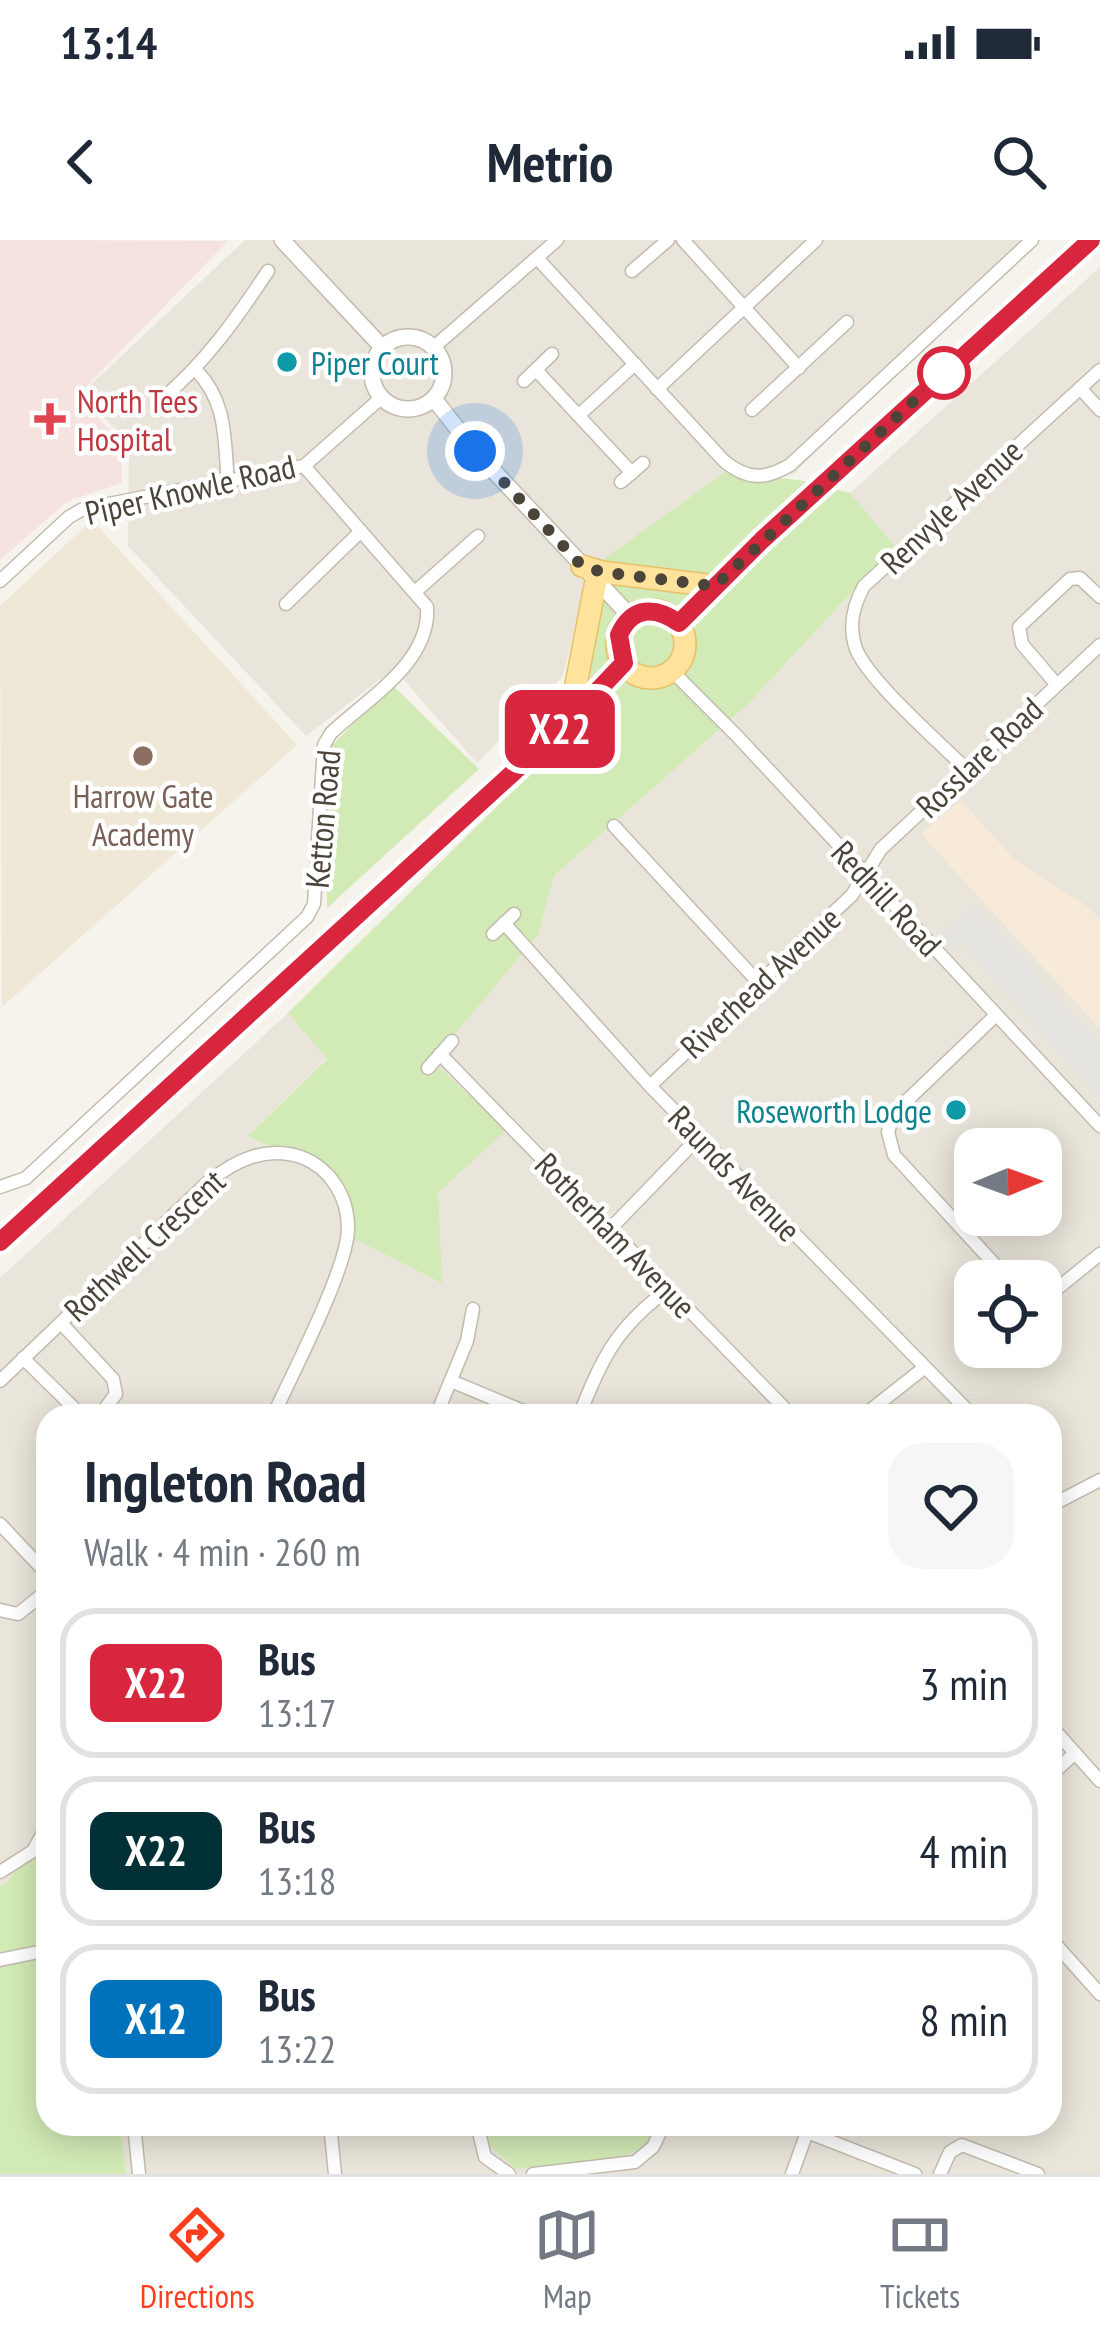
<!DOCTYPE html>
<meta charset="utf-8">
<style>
:root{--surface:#fff;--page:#f6f6f7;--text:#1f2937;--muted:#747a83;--line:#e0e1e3;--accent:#fc3f1d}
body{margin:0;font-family:"PT Sans Narrow",sans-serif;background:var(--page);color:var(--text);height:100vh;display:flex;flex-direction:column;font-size:45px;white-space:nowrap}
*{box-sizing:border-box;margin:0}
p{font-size:39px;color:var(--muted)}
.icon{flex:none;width:66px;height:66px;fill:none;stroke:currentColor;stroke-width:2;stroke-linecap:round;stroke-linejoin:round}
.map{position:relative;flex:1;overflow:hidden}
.details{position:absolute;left:36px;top:1164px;width:1026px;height:732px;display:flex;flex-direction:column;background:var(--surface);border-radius:36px;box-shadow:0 6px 30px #0003}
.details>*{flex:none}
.badge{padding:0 24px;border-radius:18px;font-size:42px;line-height:78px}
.needle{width:78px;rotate:89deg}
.fabs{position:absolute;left:954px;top:888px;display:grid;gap:24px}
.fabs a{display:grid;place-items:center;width:108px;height:108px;border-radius:24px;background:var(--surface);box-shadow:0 6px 30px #0003;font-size:60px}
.you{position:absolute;width:60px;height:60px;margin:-30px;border:9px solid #fff;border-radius:50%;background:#1a73e8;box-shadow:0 0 0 18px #1a73e833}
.map>.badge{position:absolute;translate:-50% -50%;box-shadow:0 0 0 6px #fff}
.round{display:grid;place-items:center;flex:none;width:126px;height:126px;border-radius:36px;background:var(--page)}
.overview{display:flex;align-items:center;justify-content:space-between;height:204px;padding:0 48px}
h1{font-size:57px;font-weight:700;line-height:90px}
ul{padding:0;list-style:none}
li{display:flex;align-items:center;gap:36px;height:150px;margin:0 24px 18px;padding:0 24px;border:6px solid var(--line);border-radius:36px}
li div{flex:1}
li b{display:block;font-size:45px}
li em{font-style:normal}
li .badge{min-width:132px;font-weight:700;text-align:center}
.status{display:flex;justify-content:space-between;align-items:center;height:84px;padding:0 60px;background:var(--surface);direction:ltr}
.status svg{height:33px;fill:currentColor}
header{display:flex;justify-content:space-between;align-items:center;height:156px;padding:0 48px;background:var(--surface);font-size:54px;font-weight:700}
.menu{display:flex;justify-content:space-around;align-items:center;height:168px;border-top:3px solid var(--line);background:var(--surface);font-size:33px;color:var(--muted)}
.menu a{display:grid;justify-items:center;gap:6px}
.menu .current{color:var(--accent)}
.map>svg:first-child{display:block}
.residential{fill:#eae5da;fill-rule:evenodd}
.commercial{fill:#f7ead8}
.education{fill:#efe8d6}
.medical{fill:#f6e3e0}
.green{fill:#d2eab5}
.parking{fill:#e5e3e0}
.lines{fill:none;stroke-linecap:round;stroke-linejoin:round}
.minor-casing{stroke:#c2bbae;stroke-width:15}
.tertiary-casing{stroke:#c2bbae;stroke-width:18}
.primary-casing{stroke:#e6c16a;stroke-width:24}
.minor{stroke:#fff;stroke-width:12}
.tertiary{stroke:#fff;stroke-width:15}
.primary{stroke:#ffe39c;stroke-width:21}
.line-casing{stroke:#fff;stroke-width:27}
.line{stroke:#d7263d;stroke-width:18}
.walk{stroke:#4b4439;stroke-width:12;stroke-dasharray:0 21.6}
.culture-dot{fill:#0f9aa8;stroke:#fff;stroke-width:4.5}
.stop-dot{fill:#fff;stroke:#d7263d;stroke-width:6}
.health-dot{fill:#e0444e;stroke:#fff;stroke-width:4.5}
.education-dot{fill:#8d6e63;stroke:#fff;stroke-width:4.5}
.labels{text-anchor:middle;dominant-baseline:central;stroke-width:9;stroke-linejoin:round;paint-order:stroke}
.culture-label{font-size:33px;fill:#0d838f;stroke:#fff;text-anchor:start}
.health-label{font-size:33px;fill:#be3a42;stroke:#fff;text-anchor:start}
.street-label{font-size:33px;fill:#4b4439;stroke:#fff}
.education-label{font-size:33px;fill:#785e54;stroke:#fff}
</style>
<div class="status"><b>13:14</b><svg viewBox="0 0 49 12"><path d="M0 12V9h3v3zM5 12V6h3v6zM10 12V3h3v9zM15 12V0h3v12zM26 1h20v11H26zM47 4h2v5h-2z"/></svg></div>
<header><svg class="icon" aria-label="back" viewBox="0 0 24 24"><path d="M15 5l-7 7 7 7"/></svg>Metrio<svg class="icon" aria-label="search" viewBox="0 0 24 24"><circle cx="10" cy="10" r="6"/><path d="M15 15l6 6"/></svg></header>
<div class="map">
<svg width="1100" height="1934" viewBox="0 0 1100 1934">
<rect width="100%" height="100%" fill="#f6f3ec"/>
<!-- residential -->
<g class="residential">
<polygon points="245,0 1027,0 794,234 724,239 587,336 563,436 477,523 394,429 306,496 128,306 129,203 81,154"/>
<path d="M1100,27V1934H126L120,1884H1050V1176H48V1581L6,1643L0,1646V1038L288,773L327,818L249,895L431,821L538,695L554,636L749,463L895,306L850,253ZM975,909H1041V975H975ZM975,1041H1041V1107H975Z"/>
</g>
<!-- commercial -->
<polygon class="commercial" points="961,560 1013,618 1090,668 1100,680 1100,789 921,594"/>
<!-- education -->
<polygon class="education" points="92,280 297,505 2,767 0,366"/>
<!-- medical -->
<polygon class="medical" points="0,0 228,1 78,155 121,203 122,243 68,261 0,320"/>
<!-- green -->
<g class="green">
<polygon points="724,233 799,240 850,253 895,306 749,463 554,636 538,695 432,821 506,890 438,953 442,1043 349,996 337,938 248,896 327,819 288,773 553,511 587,331"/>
<polygon points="391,444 479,529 327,668 326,512"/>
<polygon points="48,1581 48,1884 120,1884 126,1934 0,1934 0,1646 6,1643"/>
<polygon points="484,1884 656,1884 648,1904 623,1918 516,1929 491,1907"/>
</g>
<!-- parking -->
<polygon class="parking" points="975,665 1100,805 1100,859 961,704 954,714 938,696"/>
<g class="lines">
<!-- minor casing -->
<g class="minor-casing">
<g id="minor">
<polyline points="683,0 799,128"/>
<path d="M537,18L724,221C747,240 765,240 790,225L1032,0"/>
<polyline points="632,31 668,0"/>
<polyline points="434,107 557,0"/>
<path d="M196,130C228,163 224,200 228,243"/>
<polyline points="536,130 632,233"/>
<polyline points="524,141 552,114"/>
<polyline points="1080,148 1100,170"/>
<polyline points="657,149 816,0"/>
<path d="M162,159C206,122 236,79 268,31"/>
<polyline points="752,170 847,82"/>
<polyline points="579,175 635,124"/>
<polyline points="621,242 643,223"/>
<polyline points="0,341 69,277 83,269 304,226 381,158"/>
<polyline points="415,352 478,296"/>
<polyline points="286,364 361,291"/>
<polyline points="672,431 738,497 1100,886"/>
<polyline points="1057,445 1022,404 1019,387 1070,339 1080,338 1100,357"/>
<path d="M965,528C938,501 869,441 856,409C848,386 853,366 864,346L1100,130"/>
<polyline points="614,586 757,741"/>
<polyline points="504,683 650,846 973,1176"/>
<polyline points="493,694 514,674"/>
<polyline points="995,776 894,873 888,892 894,915 1010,1041"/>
<polyline points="440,814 792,1176"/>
<polyline points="428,828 452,801"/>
<polyline points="650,846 852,655 881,609 1100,405"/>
<path d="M0,947L26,938L307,677L314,664L324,505L331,493C368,458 431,422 427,367L304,226"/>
<polyline points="612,987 700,896"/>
<polyline points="1041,1055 1053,1052 1100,1014"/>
<polyline points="23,1118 82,1176 100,1175 116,1154 113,1139 61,1083"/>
<path d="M0,1141L208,942C235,921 265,905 301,917C330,928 348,956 348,988C348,1028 292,1134 273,1176"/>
<polyline points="451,1141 535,1176"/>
<polyline points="436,1176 467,1101 473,1069"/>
<path d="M579,1176C602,1118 616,1088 667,1050"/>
<polyline points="863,1176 924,1128"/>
<polyline points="1050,1266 1100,1240"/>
<polyline points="0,1284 48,1335"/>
<polyline points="0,1370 18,1374 48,1350"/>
<polyline points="1050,1485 1100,1541"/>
<polyline points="1050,1536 1075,1513"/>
<polyline points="0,1632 33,1611 48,1584"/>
<polyline points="1050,1698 1100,1754"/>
<polyline points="0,1720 48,1710"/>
<polyline points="134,1884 139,1934"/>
<polyline points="330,1884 335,1934"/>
<polyline points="477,1884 485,1917 509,1934"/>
<polyline points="807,1892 915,1934"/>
<polyline points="533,1934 635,1922 653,1907 664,1884"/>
<polyline points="792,1934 810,1884"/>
<polyline points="940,1934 950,1912 962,1905 1038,1934"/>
</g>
</g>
<!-- tertiary casing -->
<g class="tertiary-casing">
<g id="tertiary">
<polyline points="282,0 382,107"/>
<circle cx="408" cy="133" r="36"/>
<polyline points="434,159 475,211 631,377"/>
</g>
</g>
<!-- primary casing -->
<g class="primary-casing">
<g id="primary">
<polyline points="582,326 602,332 715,346"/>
<circle cx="651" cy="404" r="34"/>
<polyline points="679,383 769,293 1091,0"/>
<polyline points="569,480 596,341"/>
<polyline points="0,1002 564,486 624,423"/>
</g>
</g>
<!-- minor -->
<use href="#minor" class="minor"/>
<!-- tertiary -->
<use href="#tertiary" class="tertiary"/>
<!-- primary -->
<use href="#primary" class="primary"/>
</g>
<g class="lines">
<!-- line casing -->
<g class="line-casing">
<path id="line" d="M0,1002L564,486L624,423L619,395C632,366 655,366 679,383L762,300L1091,0"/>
</g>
<!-- line -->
<use href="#line" class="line"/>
<!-- walk -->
<polyline class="walk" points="475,211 582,326 602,332 715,346 944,133"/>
</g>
<!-- markers -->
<g class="culture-dot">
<circle cx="287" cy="122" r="12"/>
<circle cx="956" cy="870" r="12"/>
</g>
<circle class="stop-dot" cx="944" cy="133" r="24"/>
<path class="health-dot" d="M44 161h12v12h12v12h-12v12h-12v-12h-12v-12h12z"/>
<circle class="education-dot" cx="143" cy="516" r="12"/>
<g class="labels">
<!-- culture labels -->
<g class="culture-label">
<text x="311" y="122">Piper Court</text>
<text x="932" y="870" text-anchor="end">Roseworth Lodge</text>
</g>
<!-- health labels -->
<g class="health-label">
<text x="77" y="160">North Tees<tspan x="77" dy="38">Hospital</tspan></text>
</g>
<!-- street labels -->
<g class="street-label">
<text transform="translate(190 249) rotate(-13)">Piper Knowle Road</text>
<text transform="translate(951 266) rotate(-43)">Renvyle Avenue</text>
<text transform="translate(979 517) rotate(-43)">Rosslare Road</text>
<text transform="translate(322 579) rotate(-85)">Ketton Road</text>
<text transform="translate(887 658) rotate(47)">Redhill Road</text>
<text transform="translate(760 742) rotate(-43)">Riverhead Avenue</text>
<text transform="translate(735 933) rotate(46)">Raunds Avenue</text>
<text transform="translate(616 995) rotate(46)">Rotherham Avenue</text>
<text transform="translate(144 1005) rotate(-43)">Rothwell Crescent</text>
</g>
<!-- education labels -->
<g class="education-label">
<text x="143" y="555">Harrow Gate<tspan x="143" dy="38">Academy</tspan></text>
</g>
</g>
</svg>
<div class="fabs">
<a><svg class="needle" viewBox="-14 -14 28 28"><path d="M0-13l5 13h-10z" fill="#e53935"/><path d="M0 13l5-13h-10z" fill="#747a83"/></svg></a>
<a><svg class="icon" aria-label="locate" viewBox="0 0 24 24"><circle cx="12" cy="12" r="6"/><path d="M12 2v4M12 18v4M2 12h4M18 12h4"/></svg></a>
</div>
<div class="you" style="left:475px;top:211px"></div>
<b class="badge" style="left:560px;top:489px;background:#d7263d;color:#fff">X22</b>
<section class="details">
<div class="overview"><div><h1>Ingleton Road</h1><p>Walk · 4 min · 260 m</p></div><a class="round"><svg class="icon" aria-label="heart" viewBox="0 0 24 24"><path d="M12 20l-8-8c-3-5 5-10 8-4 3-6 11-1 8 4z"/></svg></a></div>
<ul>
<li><span class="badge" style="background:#d7263d;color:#fff">X22</span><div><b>Bus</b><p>13:17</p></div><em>3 min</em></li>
<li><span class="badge" style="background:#013036;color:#fff">X22</span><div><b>Bus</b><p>13:18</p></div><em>4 min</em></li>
<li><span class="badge" style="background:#0072bc;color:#fff">X12</span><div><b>Bus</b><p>13:22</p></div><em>8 min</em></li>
</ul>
</section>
</div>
<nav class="menu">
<a class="current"><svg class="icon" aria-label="directions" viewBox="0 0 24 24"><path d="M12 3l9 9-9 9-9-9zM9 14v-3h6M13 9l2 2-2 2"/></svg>Directions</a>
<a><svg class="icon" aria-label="map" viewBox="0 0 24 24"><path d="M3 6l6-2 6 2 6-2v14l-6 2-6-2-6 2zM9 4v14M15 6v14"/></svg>Map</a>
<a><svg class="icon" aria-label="tickets" viewBox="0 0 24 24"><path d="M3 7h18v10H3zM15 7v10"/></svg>Tickets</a>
</nav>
